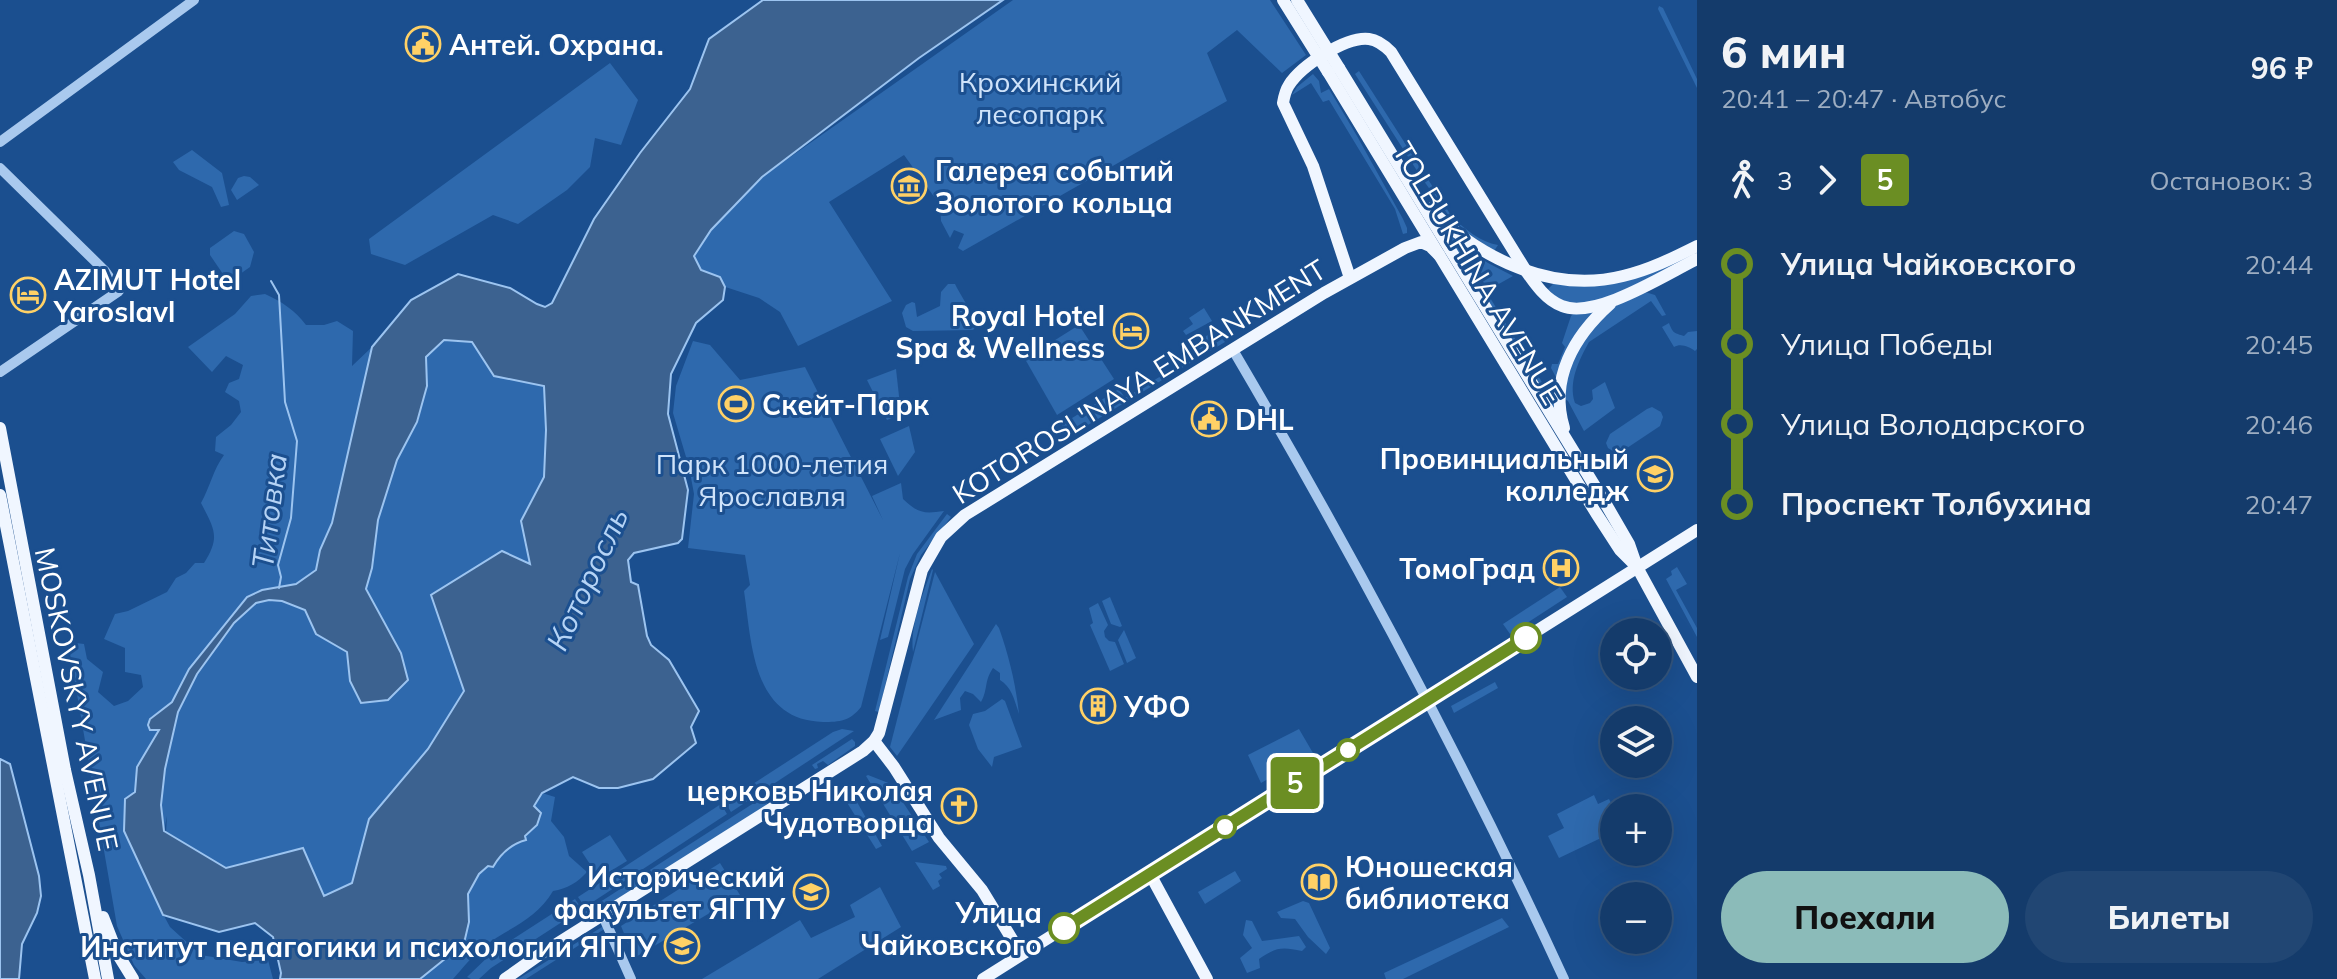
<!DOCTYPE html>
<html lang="ru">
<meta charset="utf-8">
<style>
:root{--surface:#143b6b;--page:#214673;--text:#f1f3f6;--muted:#9dadc1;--line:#33557e;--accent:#8bbbb9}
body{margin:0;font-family:Mulish,sans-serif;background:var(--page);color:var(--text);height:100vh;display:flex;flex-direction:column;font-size:30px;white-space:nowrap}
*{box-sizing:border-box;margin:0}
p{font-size:26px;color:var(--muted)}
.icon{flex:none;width:44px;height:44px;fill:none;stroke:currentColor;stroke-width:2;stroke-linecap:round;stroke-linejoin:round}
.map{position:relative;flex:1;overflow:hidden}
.details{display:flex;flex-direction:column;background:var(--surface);width:640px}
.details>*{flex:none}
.badge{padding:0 16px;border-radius:6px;font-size:28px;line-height:52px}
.controls{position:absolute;left:1600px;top:618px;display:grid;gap:16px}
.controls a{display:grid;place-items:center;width:72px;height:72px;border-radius:50%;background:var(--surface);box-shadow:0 8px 32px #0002,0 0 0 2px var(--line);font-size:40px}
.map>.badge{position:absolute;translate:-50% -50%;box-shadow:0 0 0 4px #fff}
.legs{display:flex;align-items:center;gap:12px;height:88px;padding:0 24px;font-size:26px}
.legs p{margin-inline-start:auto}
.headline{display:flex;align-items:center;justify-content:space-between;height:136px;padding:0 24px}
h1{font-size:44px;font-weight:800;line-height:60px}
.action{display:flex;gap:16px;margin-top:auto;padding:16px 24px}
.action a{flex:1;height:92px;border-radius:48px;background:var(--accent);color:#111;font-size:32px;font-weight:800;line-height:92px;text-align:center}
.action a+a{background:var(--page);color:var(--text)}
ul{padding:0 24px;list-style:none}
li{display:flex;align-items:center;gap:28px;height:80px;font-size:30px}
li i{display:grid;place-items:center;width:12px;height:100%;margin:0 10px;background:currentColor}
li i::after{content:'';width:20px;height:20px;margin:-10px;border:6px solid;border-radius:50%;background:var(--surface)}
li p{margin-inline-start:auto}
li:first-child i{background:linear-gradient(#0000 50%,currentColor 0)}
li:last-child i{background:linear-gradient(currentColor 50%,#0000 0)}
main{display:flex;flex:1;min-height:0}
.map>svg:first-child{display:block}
.green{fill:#2e69ad}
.water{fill:#3c6290;stroke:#9cc4f0;stroke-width:2;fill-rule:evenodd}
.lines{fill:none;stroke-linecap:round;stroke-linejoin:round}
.stream{stroke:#9cc4f0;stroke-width:2}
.minor{stroke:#a9c9ee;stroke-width:10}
.major{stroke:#f0f6ff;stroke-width:12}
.major-bridge{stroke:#f0f6ff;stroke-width:12}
.line-1-casing{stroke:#fff;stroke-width:18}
.line-1{stroke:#6b8e23;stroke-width:12}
.stop-1-dot{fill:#fff;stroke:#6b8e23;stroke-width:4}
.labels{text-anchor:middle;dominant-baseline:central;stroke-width:6;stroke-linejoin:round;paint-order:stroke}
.poi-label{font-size:28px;font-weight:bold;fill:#fff;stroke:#1b4f8f;text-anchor:start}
.park-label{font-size:28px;fill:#cfe3fa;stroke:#1b4f8f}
.street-label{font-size:28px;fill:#fff;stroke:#1b4f8f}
.stop-label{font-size:28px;font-weight:bold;fill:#fff;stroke:#1b4f8f;text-anchor:end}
.water-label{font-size:30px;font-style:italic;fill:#b5d3f5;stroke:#1b4f8f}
</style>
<main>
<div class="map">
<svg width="1697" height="979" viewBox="0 0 1697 979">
<rect width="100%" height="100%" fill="#1b4f8f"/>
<!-- green -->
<g class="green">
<polygon points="1013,0 1270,0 1306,55 1282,73 1237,30 1207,53 1227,101 963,251 958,248 964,234 954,230 950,238 941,221 940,205 904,155 829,202 892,301 798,346 780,312 759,298 701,279 690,259 725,211 762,177"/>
<polygon points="1659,6 1663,8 1697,79 1697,88 1658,9"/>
<polygon points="610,63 638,100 621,145 595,138 590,167 567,190 518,224 493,215 405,265 371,254 369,239"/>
<path d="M1359,71L1452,217C1465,229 1480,242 1498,245L1494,251L1469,234L1449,216L1421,177L1355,74Z"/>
<polygon points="1313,74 1319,81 1321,93 1329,89 1357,136 1403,219 1407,228 1407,233 1403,234 1395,209 1329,100 1323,102 1311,83 1292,95 1297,87"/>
<polygon points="192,150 222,173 229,205 221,207 212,187 179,170 173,162"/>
<polygon points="244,176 250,177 259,185 237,200 231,190 238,178"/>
<polygon points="1441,224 1452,236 1556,405 1556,413"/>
<polygon points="234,231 244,234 254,252 250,267 233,279 225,277 210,255 210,248"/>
<polygon points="1463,247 1488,263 1513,276 1488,290"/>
<polygon points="1697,251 1697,255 1595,304 1561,302 1548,289 1554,283 1565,285"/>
<polygon points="948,284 955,284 957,288 972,314 975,314 979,323 973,330 913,331 906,327 902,313 906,305 912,302 915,303 917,317 940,306 941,292"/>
<path d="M1645,292L1655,295L1666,315L1662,316L1651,301L1589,342C1579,360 1568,382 1575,403L1581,406L1590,403L1593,399L1592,390L1605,382L1615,408L1584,431L1568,401L1562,397L1575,350L1606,313L1620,302Z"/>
<path d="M265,294C282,302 295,310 306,325H324L337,321L353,331L352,366L372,347L332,523L320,550L316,570L296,584L262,590L189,669L172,702L150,719L159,730L137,767L136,792L163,914L170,927L201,955L242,962L268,960L273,979H146L134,965L117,926L68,642L84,644L87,659L103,672L98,692L114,706L128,701L143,687L141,675L125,672V648L104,639L115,614L128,611L167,592L176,578L186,573L195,563H204C221,536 214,529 201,503C210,487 213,470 224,455L215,451L216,437L231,425L241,412L239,401L225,392L229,383L239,379L243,365L226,356L212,372L188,347L235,314L251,296Z"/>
<polygon points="1204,308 1212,321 1186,335 1183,331 1193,324 1189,318"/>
<polygon points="1598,310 1557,379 1551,368 1552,364 1558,364 1565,347 1562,343 1571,316 1574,313"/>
<path d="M1669,323C1673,334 1675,333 1684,336L1688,332L1697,331V349L1695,351C1689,347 1681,343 1674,347L1662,327Z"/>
<polygon points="1079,325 1114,379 1057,415 1025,359"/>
<polygon points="1215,331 1225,342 1068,437 1062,426 1064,423 1119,389 1125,398 1197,354 1192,344"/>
<polygon points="444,340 472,342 495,376 544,385 546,430 544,477 521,521 531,565 431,595 464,691 428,749 369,819 352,883 324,896 303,848 226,868 166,833 167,816 164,831 161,805 165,769 178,712 197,674 234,623 256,603 269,600 283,601 305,610 316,634 347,652 350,681 401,653 366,589 372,568 378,520 397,460 417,422 427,386 426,356"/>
<path d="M693,341L710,345L740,380L805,367L883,520L872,496L901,483L903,499C918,513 923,514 944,511L913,554L905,569L888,637L880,640L900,553L861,707C850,721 840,722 823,722C752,720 752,644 744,591L750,585L745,555L688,548L694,494L689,467L673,413L676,386Z"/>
<polygon points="896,369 901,414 887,420 867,380"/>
<polygon points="1652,407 1661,412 1663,417 1660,426 1621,452 1616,453 1608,448 1606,443 1610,434 1647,409"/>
<polygon points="909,426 915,452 898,476 880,439"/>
<polygon points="947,514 951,517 921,555 910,579 879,712 875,711 908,577 917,554"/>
<polygon points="1677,567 1687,584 1676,590 1697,628 1697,637 1666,579 1672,575 1671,571"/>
<path d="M932,569L933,570L913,652C910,624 923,594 932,569Z"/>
<polygon points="935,572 974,644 897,756 890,747"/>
<polygon points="1560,587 1567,597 1510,634 1503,624"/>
<polygon points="1110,597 1122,626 1120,627 1111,624 1102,601"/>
<polygon points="1098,603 1108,625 1104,631 1105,637 1109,641 1115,642 1124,664 1110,671 1090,625 1093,623 1089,608"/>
<path d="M996,624L999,628C1009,656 1016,685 1019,714C1015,702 1012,687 1000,680V673L993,668C984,681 988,690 981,702L973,694L965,691L960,698L961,710L934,720Z"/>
<polygon points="1124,630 1136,658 1127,663 1118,640"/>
<polygon points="1495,682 1498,688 1454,713 1451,706"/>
<polygon points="1002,699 1005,701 1022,747 994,757 992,767 978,749 969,725 973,714 985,711"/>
<polygon points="842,729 854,731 731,812 725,802 833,732"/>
<polygon points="1299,729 1313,753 1261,783 1248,755"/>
<polygon points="852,739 855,742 855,746 828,765 823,761 817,764 818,768 815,769 812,765"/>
<polygon points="868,775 891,784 929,842 912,851 866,776"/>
<polygon points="771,792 773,796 765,806 653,877 599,910 585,916 583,913"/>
<path d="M542,793L555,797L551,821L564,837L569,856L587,872C578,882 567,889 553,891C537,919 509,928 484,946C473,955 463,968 453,979H420L456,950L469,922L468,894L479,874L488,866H493L499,856L525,836L534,806Z"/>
<polygon points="853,795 882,846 876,849 846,801"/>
<polygon points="1594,795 1598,804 1609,799 1614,809 1614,821 1598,830 1601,838 1559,858 1548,836 1564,828 1557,814"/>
<polygon points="721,804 727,814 585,907 578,897"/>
<polygon points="610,835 627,861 599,878 582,852"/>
<polygon points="915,862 946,866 947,869 939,874 942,878 938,881 940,886 933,890"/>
<polygon points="720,863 740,895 634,958 621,926"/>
<polygon points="1235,871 1241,881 1205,904 1198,892"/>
<polygon points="880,887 901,927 818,979 702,979 800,920 811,938 855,917 850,905"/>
<polygon points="575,899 582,909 491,968 479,979 471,979 467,977 493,952"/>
<polygon points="1303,901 1309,903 1330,948 1326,954 1308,937 1295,919 1281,918 1277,912"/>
<polygon points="1502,918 1509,927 1403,979 1386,979 1384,973"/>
<path d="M1246,920L1252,921L1262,941L1299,936L1306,947L1302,951C1282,947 1276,947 1259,959L1260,968L1247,973L1240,958L1252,948L1243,935Z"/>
<polygon points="602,927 606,928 526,979 518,979"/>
</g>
<!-- water -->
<g class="water">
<path d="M763,0H1003L919,58L762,177L711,230L694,256L701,270L720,277L725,287L723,300L696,323L671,374L668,414L688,490L682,539L678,543L634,553L628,560L631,582L638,585L647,636L651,645L669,660L699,711L691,727L696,743L653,779L618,788H599L573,777L542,793L534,806L541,813L537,825L525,836L526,840C511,844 501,853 493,867L488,866L479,874L468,894L469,922L465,939L456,950L420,979H280L281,973L273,937L255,923L219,932L163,915L124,831L125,799L135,792L137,767L159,730H150L148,725L150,719L172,702L189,669L247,597L262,590L296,584L316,570L320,550L332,523L372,347L411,300L458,274L510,288L537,304L545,307L552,303L594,219L640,153L690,89L709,39ZM444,340L472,342L494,376L544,386L546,430L544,477L521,521L530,564L502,551L431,595L464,691L428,749L369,819L352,883L324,896L303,848L226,868L164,831L161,805L165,769L178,712L197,674L234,623L256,603L269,600L282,601L305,610L316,634L347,652L350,681L361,703L388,700L408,680L401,653L366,589L372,568L378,520L397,460L417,422L427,386L426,357Z"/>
<polygon points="0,759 10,764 39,876 41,896 37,913 22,944 19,979 0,979"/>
</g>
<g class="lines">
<!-- stream -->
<polyline class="stream" points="271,281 279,295 285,402 297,441 291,518 278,565 281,577 279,588"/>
<!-- minor -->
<g class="minor">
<polyline points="0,142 194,0"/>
<polyline points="0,168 105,271 119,291 0,372"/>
<path d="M1233,350C1353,554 1465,764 1564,979"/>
<polyline points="603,916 631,979"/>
</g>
<!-- major -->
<g class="major">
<polyline points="1339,68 1607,506 1629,544 1637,567 1697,677"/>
<polyline points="1328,72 1596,513 1620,550 1635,565"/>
<path d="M1429,208C1479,258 1551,294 1623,276C1649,270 1673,258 1697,246"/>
<path d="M1350,278L1313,166L1283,103C1284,97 1285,91 1289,85C1301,66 1346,36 1369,39C1378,40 1385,46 1391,52L1526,271C1535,284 1546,300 1562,306C1595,320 1666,274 1697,259"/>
<polyline points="0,428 65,770 89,875 108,979"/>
<path d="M1564,428C1549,379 1574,336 1610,304"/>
<polyline points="0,495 95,979"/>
<polyline points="874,741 894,767 939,838 982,890 1021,954"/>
<polyline points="1150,874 1207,979"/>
<polyline points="103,917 117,953 133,979"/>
<polyline points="505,979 539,955 863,751 874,741 879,733 922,570 941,537 965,515 1324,293 1405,248 1421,242 1430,246 1439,255"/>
<polyline points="983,979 1697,530"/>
</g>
<!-- major-bridge -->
<g class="major-bridge">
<polyline points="1283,0 1328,72"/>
<polyline points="1297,0 1339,68"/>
</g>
</g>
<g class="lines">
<!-- line-1 casing -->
<g class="line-1-casing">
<polyline id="line-1" points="1064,928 1526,638"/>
</g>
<!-- line-1 -->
<use href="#line-1" class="line-1"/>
</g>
<!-- icons -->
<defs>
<g id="civic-ring" transform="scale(1.8)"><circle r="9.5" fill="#1b4f8f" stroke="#ffd166" stroke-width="1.5"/><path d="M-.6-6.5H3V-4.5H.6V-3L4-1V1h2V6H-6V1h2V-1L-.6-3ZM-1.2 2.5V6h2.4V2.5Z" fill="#ffd166"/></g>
<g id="museum-ring" transform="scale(1.8)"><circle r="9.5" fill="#1b4f8f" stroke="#ffd166" stroke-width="1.5"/><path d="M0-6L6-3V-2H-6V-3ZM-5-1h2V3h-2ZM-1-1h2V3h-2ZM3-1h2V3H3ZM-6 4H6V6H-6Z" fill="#ffd166"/></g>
<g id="hotel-ring" transform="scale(1.8)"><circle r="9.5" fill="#1b4f8f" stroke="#ffd166" stroke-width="1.5"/><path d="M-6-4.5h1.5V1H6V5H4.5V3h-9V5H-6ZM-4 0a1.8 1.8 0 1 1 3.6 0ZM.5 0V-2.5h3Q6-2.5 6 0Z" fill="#ffd166"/></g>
<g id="stadium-ring" transform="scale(1.8)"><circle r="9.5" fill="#1b4f8f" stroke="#ffd166" stroke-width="1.5"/><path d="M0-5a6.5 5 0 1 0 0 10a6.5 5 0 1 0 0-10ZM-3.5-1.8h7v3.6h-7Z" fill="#ffd166"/></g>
<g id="university-ring" transform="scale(1.8)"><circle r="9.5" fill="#1b4f8f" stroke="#ffd166" stroke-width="1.5"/><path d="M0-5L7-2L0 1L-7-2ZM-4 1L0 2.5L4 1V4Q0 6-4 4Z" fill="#ffd166"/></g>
<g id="hospital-ring" transform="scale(1.8)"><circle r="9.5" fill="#1b4f8f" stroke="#ffd166" stroke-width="1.5"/><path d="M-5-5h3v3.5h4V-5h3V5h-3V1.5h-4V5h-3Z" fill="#ffd166"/></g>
<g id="building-ring" transform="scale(1.8)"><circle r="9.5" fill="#1b4f8f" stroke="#ffd166" stroke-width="1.5"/><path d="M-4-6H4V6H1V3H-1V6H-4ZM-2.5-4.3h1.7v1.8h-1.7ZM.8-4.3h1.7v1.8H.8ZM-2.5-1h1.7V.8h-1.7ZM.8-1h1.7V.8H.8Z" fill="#ffd166"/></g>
<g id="church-ring" transform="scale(1.8)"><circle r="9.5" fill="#1b4f8f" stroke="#ffd166" stroke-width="1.5"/><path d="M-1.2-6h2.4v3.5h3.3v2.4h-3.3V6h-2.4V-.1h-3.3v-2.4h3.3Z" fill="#ffd166"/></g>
<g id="library-ring" transform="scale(1.8)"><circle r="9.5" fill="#1b4f8f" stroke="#ffd166" stroke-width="1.5"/><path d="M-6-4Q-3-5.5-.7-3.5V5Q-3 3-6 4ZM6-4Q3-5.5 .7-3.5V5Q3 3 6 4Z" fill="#ffd166"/></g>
</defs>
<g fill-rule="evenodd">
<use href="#civic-ring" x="423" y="44"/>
<use href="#museum-ring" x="909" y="186"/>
<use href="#hotel-ring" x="28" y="295"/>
<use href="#hotel-ring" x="1131" y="331"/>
<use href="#stadium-ring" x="736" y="404"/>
<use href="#civic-ring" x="1209" y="419"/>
<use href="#university-ring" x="1655" y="474"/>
<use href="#hospital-ring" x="1561" y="568"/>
<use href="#building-ring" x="1098" y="706"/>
<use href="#church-ring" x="959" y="806"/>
<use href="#library-ring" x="1319" y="882"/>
<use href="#university-ring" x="811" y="892"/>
<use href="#university-ring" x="682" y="946"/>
</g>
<!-- markers -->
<g class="stop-1-dot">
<circle cx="1526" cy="638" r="14"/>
<circle cx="1348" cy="750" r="10"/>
<circle cx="1225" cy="827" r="10"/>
<circle cx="1064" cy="928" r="14"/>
</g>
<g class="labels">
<!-- poi labels -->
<g class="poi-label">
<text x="449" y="44">Антей. Охрана.</text>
<text x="935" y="170">Галерея событий<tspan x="935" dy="32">Золотого кольца</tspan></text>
<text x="54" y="279">AZIMUT Hotel<tspan x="54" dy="32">Yaroslavl</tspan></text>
<text x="1105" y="315" text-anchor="end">Royal Hotel<tspan x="1105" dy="32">Spa &amp; Wеllness</tspan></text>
<text x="762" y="404">Скейт-Парк</text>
<text x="1235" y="419">DHL</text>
<text x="1629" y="458" text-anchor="end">Провинциальный<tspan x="1629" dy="32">колледж</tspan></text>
<text x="1535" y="568" text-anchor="end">ТомоГрад</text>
<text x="1124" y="706">УФО</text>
<text x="933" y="790" text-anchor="end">церковь Николая<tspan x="933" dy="32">Чудотворца</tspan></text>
<text x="1345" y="866">Юношеская<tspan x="1345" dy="32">библиотека</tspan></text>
<text x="785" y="876" text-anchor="end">Исторический<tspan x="785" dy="32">факультет ЯГПУ</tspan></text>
<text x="656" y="946" text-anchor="end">Институт педагогики и психологии ЯГПУ</text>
</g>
<!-- park labels -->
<g class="park-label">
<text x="1040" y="81">Крохинский<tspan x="1040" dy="32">лесопарк</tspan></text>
<text x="772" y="463">Парк 1000-летия<tspan x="772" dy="32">Ярославля</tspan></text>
</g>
<!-- street labels -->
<g class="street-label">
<text transform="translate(1478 273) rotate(59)">TOLBUKHINA AVENUE</text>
<text transform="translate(1139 381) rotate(-32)">KOTOROSL'NAYA EMBANKMENT</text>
<text transform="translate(77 699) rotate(78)">MOSKOVSKYY AVENUE</text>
</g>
<!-- stop labels -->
<g class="stop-label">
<text x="1042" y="912">Улица<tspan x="1042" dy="32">Чайковского</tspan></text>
</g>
<!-- water labels -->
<g class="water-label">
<text transform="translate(269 511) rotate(-83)">Титовка</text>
<text transform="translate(587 579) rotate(-65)">Которосль</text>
</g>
</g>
</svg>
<div class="controls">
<a><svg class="icon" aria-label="locate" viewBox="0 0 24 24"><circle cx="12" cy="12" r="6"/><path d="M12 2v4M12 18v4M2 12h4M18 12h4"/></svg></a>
<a><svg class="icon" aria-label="layers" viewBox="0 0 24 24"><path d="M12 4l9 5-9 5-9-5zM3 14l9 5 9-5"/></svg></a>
<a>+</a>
<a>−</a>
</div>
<b class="badge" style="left:1295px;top:783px;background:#6b8e23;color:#fff">5</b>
</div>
<section class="details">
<div class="headline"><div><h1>6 мин</h1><p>20:41 – 20:47 · Автобус</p></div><b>96 ₽</b></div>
<div class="legs"><svg class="icon" aria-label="walk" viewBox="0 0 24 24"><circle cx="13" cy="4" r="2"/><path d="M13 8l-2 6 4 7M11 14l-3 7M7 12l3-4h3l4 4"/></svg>3<svg class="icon" aria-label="forward" viewBox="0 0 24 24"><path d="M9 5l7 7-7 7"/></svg><b class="badge" style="background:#6b8e23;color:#fff">5</b><p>Остановок: 3</p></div>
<ul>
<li><i style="color:#6b8e23"></i><b>Улица Чайковского</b><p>20:44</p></li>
<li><i style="color:#6b8e23"></i><span>Улица Победы</span><p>20:45</p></li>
<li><i style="color:#6b8e23"></i><span>Улица Володарского</span><p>20:46</p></li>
<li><i style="color:#6b8e23"></i><b>Проспект Толбухина</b><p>20:47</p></li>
</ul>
<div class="action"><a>Поехали</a><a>Билеты</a></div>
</section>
</main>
